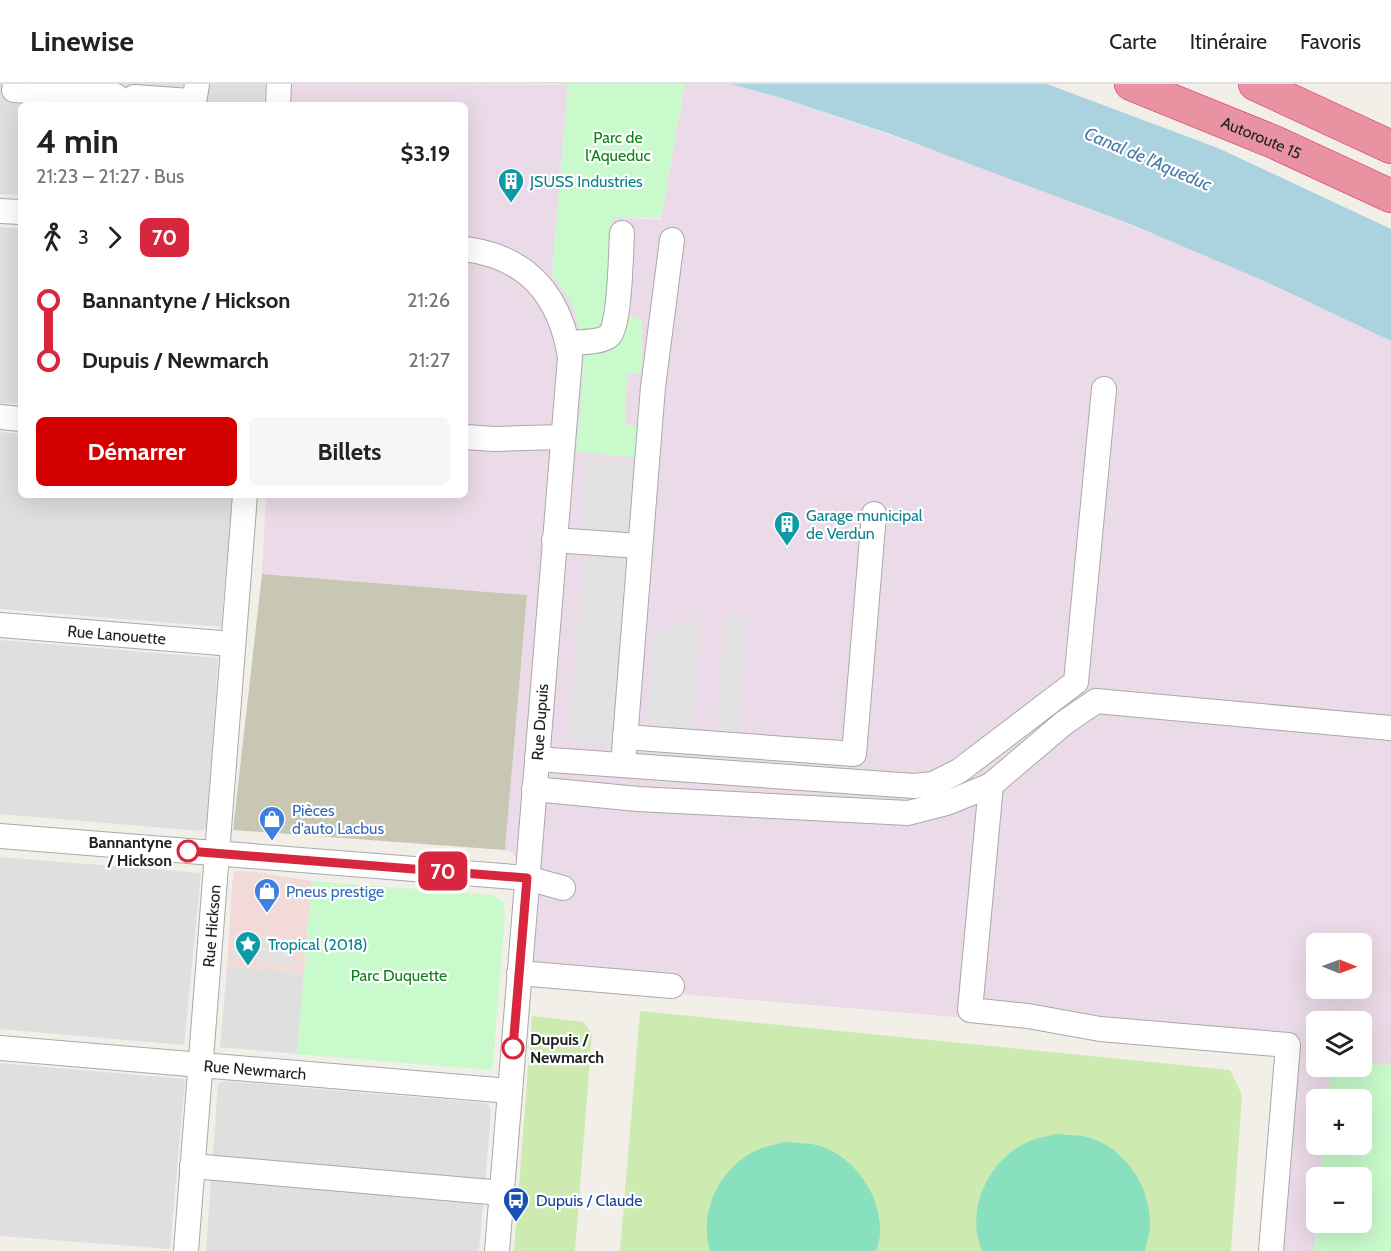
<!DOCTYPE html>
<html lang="fr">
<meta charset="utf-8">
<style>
:root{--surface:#fff;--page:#f6f6f6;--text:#222;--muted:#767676;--line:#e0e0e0;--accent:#d40000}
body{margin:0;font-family:Cabin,sans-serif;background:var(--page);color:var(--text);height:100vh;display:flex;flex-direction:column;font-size:22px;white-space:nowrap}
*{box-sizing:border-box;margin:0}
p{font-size:20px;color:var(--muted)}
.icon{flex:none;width:33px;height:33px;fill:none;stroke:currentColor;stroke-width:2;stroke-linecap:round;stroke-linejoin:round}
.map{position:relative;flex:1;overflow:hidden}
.details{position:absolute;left:18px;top:18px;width:450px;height:396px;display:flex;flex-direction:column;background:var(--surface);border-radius:9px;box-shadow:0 6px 24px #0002}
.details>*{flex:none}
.badge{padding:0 12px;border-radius:9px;font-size:21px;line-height:39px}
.needle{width:39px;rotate:91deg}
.controls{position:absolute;left:1306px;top:849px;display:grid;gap:12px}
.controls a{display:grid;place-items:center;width:66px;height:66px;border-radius:9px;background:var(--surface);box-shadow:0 6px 24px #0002;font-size:30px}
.map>.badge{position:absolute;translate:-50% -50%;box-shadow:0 0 0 3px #fff}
.legs{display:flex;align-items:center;gap:9px;height:66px;padding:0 18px;font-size:20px}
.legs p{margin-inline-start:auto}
.head{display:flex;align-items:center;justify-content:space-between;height:102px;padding:0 18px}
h1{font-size:33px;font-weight:700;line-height:45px}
.button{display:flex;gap:12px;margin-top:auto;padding:12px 18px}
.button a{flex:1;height:69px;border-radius:9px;background:var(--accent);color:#fff;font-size:24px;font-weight:700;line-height:69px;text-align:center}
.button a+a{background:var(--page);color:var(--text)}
ul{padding:0 18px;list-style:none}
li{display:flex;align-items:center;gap:21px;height:60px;font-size:22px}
li i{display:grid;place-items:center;width:9px;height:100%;margin:0 8px;background:currentColor}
li i::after{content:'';width:15px;height:15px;margin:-8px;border:4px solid;border-radius:50%;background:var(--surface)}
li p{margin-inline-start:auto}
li:first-child i{background:linear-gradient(#0000 50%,currentColor 0)}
li:last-child i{background:linear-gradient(currentColor 50%,#0000 0)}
header{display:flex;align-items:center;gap:36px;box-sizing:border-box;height:84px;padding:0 30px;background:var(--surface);border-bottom:2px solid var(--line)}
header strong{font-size:28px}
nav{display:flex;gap:33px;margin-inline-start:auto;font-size:21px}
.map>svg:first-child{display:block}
.residential{fill:#e0dfdf}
.commercial{fill:#f2dad9}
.industrial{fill:#ebdbe8;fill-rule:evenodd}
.construction{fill:#c7c7b4}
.grass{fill:#cdebb0}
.park{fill:#c8facc}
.pitch{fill:#88e0be}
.parking{fill:#e2e2e2}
.water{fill:#aad3df}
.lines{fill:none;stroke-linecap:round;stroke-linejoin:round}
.minor-casing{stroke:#a9a9a9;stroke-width:26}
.highway-casing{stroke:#dc2a67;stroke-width:34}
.minor{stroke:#fff;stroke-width:24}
.highway{stroke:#e892a2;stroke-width:33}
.line-1-casing{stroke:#fff;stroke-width:14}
.line-1{stroke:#d7263d;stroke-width:9}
.stop-1-dot{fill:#fff;stroke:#d7263d;stroke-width:3}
.labels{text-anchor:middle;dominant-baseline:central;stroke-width:4.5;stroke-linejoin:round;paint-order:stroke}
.park-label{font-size:16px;fill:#0c8416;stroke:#fff}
.street-label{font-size:16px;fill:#222;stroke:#fff}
.culture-label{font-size:16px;fill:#0d838f;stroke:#fff;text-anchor:start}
.shop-label{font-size:16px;fill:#366cbe;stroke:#fff;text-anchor:start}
.stop-label{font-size:16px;font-weight:bold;fill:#222;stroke:#fff;text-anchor:end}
.transit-label{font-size:16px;fill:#164399;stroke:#fff;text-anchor:start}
.water-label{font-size:18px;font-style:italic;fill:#4a7aab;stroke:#fff}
</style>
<header>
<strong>Linewise</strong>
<nav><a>Carte</a><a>Itinéraire</a><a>Favoris</a></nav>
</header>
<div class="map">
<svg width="1391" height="1167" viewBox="0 0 1391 1167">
<rect width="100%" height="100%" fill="#f2efe9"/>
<!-- residential -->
<g class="residential">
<polygon points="0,0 266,0 264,21 21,21 21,111 0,110"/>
<polygon points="0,143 21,145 21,320 0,319"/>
<polygon points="0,348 21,350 21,411 233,411 221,543 0,525"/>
<polygon points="0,556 218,574 207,744 202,747 0,730"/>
<polygon points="0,773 201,789 184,961 0,945"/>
<polygon points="227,883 304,889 297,970 220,963"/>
<polygon points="0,979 185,995 170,1165 0,1152"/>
<polygon points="224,997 486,1019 490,1022 491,1029 479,1167 206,1167 218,999"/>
</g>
<!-- commercial -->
<polygon class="commercial" points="235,787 256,788 312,797 304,889 227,883 232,801"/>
<!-- industrial -->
<path class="industrial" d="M291,0L568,1L552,191L568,211L575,227L582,251L583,282L625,341L627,290H641L642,234L607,233L613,133L661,136L685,0H731L785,15L965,77L1210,172L1391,257V1167H1267L1288,961L527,897V794L513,769L505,766L527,511L262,490L266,411H465V21H290ZM1317,860H1362V904H1317ZM1317,938H1362V982H1317ZM1317,1016H1362V1060H1317ZM1317,1094H1362V1138H1317Z"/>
<!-- construction -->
<polygon class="construction" points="262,490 527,511 505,766 233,746"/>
<!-- grass -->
<g class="grass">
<polygon points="640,927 1230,986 1242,1011 1231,1167 620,1167"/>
<polygon points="532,932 583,938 592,949 575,1167 514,1167"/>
</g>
<!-- park -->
<g class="park">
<path d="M561,0H685L661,134L613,133L607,233L642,234L641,290H627L625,341L638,342L636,374L576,368C581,308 597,239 552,191L568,2Z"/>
<polygon points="312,797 493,811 503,818 505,829 493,983 491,986 297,970"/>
<polygon points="1362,979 1391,981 1391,1167 1314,1167 1317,1132 1317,1138 1362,1138 1362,1094 1321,1093 1324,1061 1362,1060 1362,1016 1328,1015 1332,983 1362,982"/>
</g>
<!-- pitch -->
<g class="pitch">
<path d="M1055,1050C1064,1051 1074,1051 1083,1052C1122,1060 1150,1100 1150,1139C1150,1148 1147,1158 1145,1167H982C980,1161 978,1155 977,1149C972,1112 994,1073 1028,1058C1036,1054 1046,1053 1055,1050Z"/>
<path d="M784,1058C793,1059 803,1059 812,1060C851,1067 882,1110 880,1149C880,1155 878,1161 876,1167H710C698,1128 720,1083 757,1066C765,1062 776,1061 784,1058Z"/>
</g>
<!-- parking -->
<g class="parking">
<polygon points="585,376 631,377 628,446 583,444"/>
<polygon points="584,473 629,476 614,661 568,657"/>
<polygon points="725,530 747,531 738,649 717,648"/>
<polygon points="687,537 701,538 693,646 647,642 654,546 670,548"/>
<polygon points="234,849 295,855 293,881 231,875"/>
</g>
<!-- water -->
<polygon class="water" points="731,0 1047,0 1218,64 1391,145 1391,257 1262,196 1135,142 893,51 785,15"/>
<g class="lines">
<!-- minor casing -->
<g class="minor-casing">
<g id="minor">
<polyline points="15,0 14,6 85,11"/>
<polyline points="86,0 85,11 116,12"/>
<polyline points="134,13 190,17 195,13 197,0"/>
<polyline points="278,21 279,0"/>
<polyline points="0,127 21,128"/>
<path d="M465,165C528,173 560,212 570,273L497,1167"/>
<path d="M568,259C580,258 599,259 609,252C620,243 621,166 622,149"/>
<polyline points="0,333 21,335"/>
<polyline points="465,353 495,355 563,353"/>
<polyline points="554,456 639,462"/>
<path id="s1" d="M0,541L233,560"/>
<polyline points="625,653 854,670 874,430"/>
<polyline points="537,675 914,702 933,700 959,687 1076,598 1104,305"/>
<polyline points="623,681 653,303 672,156"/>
<polyline points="534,705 638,715 908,729 947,719 991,701"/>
<polyline points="0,752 527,794 563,804"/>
<polyline points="519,889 672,902"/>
<path id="s2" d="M0,964L510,1007"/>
<polyline points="192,1082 502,1109"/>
<path id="s3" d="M186,1167L245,411"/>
<polyline points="1271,1167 1288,961 1100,945 1028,932 970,926 991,701 1064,639 1096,617 1391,644"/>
</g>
</g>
<!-- highway casing -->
<g class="highway-casing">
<g id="highway">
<path id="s4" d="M1131,0L1274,58L1391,112"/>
<polyline points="1255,0 1391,63"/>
</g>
</g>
<!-- minor -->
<use href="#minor" class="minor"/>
<!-- highway -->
<use href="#highway" class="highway"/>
</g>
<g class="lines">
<!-- line-1 casing -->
<g class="line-1-casing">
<polyline id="line-1" points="188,767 527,794 513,964"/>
</g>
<!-- line-1 -->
<use href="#line-1" class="line-1"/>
</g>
<!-- icons -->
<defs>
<g id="building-pin" transform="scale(1.35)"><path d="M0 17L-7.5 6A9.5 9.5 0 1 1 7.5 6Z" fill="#0f9aa8" stroke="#fff"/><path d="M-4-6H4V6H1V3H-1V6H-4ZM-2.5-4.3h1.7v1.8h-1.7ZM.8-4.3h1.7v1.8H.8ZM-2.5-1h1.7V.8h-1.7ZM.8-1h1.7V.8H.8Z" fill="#fff"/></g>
<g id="shop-pin" transform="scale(1.35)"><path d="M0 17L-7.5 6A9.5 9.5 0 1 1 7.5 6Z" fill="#3f7fe0" stroke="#fff"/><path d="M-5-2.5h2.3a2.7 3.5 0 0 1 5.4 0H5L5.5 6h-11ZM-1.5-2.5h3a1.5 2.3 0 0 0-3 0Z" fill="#fff"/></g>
<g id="sight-pin" transform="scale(1.35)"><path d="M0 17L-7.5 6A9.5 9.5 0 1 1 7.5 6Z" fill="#0f9aa8" stroke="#fff"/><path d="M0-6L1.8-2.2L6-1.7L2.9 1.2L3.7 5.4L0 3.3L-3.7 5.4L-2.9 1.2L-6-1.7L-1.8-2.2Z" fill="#fff"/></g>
<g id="bus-pin" transform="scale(1.35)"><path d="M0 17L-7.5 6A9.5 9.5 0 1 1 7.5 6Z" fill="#1a4fb4" stroke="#fff"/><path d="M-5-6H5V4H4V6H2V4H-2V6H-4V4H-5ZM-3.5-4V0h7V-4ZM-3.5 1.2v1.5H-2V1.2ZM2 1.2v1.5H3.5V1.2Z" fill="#fff"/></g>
</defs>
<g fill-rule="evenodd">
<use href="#building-pin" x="511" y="97"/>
<use href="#building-pin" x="787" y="440"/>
<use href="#shop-pin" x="272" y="735"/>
<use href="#shop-pin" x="267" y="807"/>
<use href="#sight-pin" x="248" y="860"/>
<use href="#bus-pin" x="516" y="1116"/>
</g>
<!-- markers -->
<g class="stop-1-dot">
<circle cx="188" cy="767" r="10"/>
<circle cx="513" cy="964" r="10"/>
</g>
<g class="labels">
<!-- park labels -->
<g class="park-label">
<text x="618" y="53">Parc de<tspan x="618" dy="18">l'Aqueduc</tspan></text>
<text x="399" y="891">Parc Duquette</text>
</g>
<!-- street labels -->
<g class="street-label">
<text stroke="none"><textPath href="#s4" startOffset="141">Autoroute 15</textPath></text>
<text stroke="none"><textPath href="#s1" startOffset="117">Rue Lanouette</textPath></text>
<text transform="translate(540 638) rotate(-86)">Rue Dupuis</text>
<text stroke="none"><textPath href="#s3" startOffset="326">Rue Hickson</textPath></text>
<text stroke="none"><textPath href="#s2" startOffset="256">Rue Newmarch</textPath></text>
</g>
<!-- culture labels -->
<g class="culture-label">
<text x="530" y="97">JSUSS Industries</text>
<text x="806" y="431">Garage municipal<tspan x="806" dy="18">de Verdun</tspan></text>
<text x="268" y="860">Tropical (2018)</text>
</g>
<!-- shop labels -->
<g class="shop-label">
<text x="292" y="726">Pièces<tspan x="292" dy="18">d'auto Lacbus</tspan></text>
<text x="286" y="807">Pneus prestige</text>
</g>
<!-- stop labels -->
<g class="stop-label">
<text x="172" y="758">Bannantyne<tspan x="172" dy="18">/ Hickson</tspan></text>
<text x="530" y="955" text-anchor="start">Dupuis /<tspan x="530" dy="18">Newmarch</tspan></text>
</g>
<!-- transit labels -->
<g class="transit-label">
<text x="536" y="1116">Dupuis / Claude</text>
</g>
<!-- water labels -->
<g class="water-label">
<text transform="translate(1148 75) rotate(23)">Canal de l'Aqueduc</text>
</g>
</g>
</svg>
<div class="controls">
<a><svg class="needle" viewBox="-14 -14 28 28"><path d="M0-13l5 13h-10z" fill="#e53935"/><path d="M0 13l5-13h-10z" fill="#767676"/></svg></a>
<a><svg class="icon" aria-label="layers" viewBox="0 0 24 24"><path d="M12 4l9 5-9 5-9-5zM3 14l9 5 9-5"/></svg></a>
<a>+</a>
<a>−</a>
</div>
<b class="badge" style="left:443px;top:787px;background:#d7263d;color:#fff">70</b>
<section class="details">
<div class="head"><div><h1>4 min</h1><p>21:23 – 21:27 · Bus</p></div><b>$3.19</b></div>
<div class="legs"><svg class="icon" aria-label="walk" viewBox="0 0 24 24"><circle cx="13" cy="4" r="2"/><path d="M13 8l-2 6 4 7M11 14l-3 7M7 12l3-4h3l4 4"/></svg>3<svg class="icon" aria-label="forward" viewBox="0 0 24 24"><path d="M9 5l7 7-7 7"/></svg><b class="badge" style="background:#d7263d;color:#fff">70</b></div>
<ul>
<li><i style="color:#d7263d"></i><b>Bannantyne / Hickson</b><p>21:26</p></li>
<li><i style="color:#d7263d"></i><b>Dupuis / Newmarch</b><p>21:27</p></li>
</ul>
<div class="button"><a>Démarrer</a><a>Billets</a></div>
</section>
</div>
